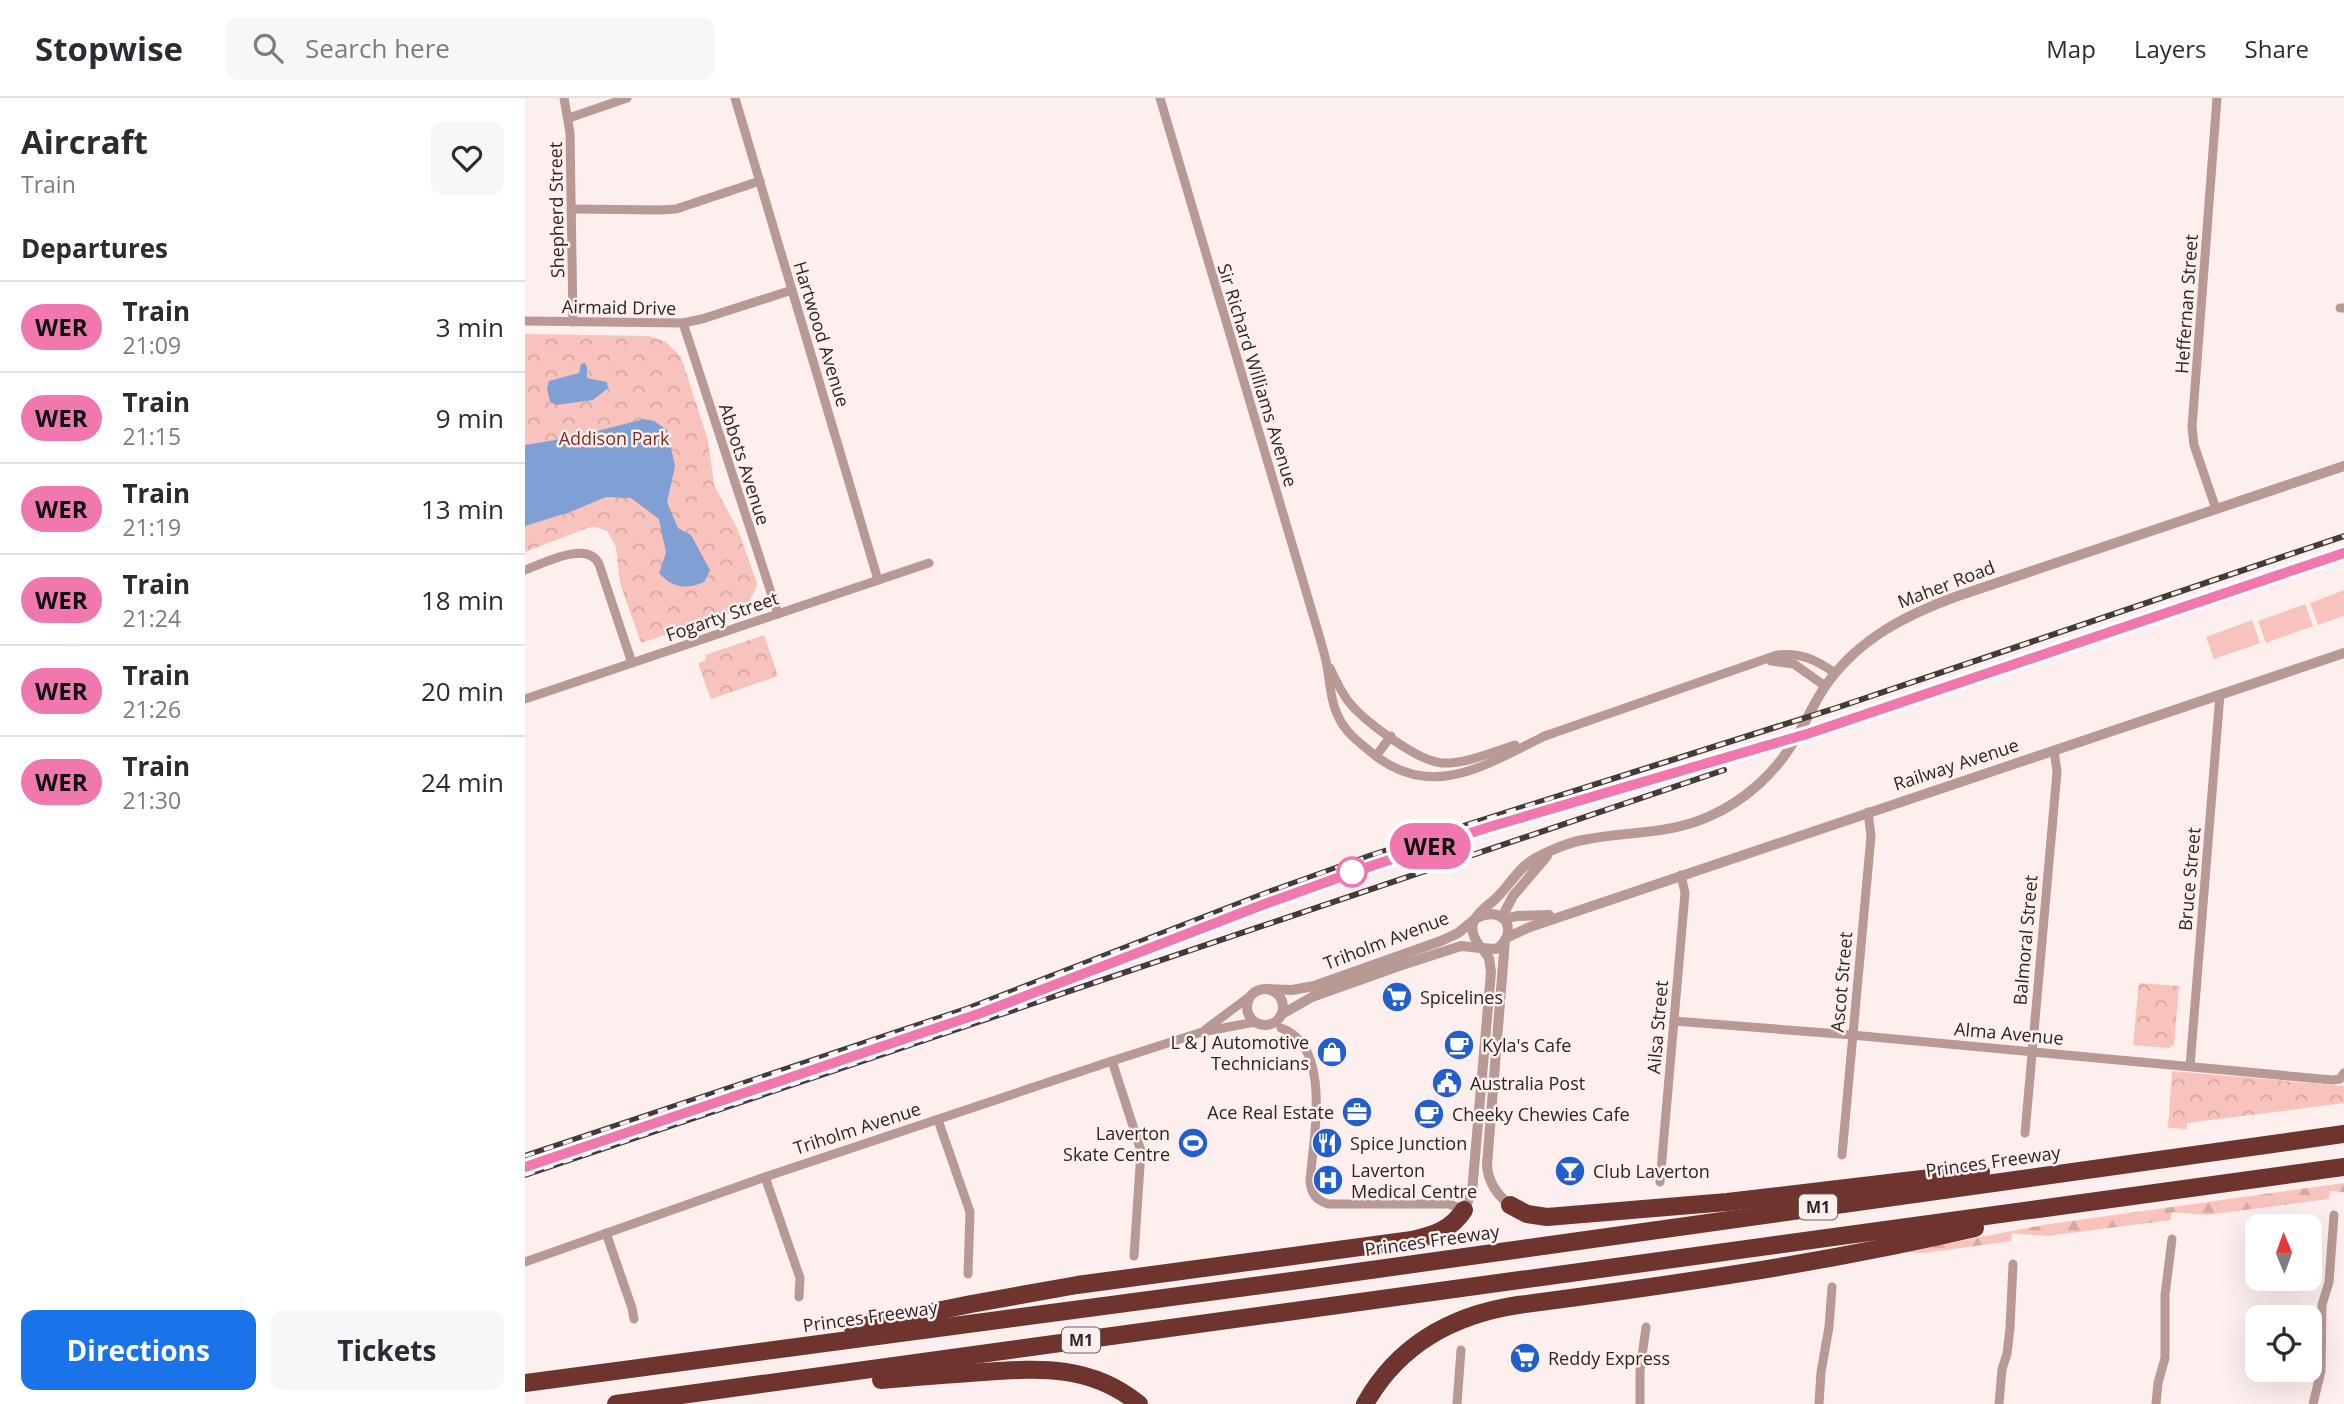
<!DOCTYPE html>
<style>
:root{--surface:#fff;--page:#f7f7f7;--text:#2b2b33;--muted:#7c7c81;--line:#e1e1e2;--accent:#1a73e8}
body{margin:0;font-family:"Open Sans",sans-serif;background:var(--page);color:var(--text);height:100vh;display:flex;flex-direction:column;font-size:26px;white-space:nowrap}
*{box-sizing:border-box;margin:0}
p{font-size:23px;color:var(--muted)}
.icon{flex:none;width:38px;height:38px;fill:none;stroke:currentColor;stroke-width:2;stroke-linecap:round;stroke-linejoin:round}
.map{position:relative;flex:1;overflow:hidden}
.details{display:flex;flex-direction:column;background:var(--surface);width:525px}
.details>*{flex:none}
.badge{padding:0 14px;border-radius:23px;font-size:24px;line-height:46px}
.needle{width:46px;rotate:359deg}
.tools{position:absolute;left:1720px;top:1116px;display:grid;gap:14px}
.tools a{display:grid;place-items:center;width:77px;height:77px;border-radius:14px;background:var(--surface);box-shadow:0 7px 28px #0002;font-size:35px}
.map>.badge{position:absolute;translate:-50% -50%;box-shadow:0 0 0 4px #fff}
h2{padding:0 21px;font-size:26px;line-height:63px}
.round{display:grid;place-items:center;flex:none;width:74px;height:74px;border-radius:14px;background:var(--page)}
.overview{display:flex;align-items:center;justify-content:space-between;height:119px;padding:0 21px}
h1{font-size:33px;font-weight:700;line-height:52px}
.cta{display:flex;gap:14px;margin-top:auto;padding:14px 21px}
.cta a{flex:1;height:80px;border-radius:14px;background:var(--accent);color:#fff;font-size:28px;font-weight:700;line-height:80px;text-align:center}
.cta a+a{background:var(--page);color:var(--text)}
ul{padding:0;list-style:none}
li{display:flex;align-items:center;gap:21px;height:91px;padding:0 21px;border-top:2px solid var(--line)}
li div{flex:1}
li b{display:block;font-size:26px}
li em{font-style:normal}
li .badge{min-width:77px;font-weight:700;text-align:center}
header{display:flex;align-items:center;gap:42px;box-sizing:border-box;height:98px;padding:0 35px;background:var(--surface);border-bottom:2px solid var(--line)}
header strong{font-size:33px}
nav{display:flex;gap:38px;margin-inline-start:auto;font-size:24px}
.search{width:490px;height:63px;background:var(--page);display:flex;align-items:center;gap:18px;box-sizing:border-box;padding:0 24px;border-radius:14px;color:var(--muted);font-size:26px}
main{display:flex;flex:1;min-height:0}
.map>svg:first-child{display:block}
.green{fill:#f8c3bc}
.forest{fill:url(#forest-firs)}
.park{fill:url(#park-crowns)}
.water{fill:#809fd3}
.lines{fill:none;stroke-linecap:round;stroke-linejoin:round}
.minor{stroke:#b89995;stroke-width:9}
.tertiary{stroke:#b89995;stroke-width:10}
.motorway{stroke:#6f342e;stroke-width:18}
.rail-casing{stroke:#413c3a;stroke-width:6}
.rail{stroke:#fdefed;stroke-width:3.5;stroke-dasharray:10;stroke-linecap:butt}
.line-casing{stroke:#fff;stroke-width:16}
.line{stroke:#f178af;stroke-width:10}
.stop-dot{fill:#fff;stroke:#f178af;stroke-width:3.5}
.labels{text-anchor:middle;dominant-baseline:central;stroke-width:5;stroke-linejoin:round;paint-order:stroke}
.shield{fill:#fdefed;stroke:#6a6261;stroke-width:2}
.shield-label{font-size:16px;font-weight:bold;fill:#2b2625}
.street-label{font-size:18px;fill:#2b2625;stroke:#fdefed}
.park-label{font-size:18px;fill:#7e2c26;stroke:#fdefed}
.poi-label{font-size:18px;fill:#2b2625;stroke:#fdefed;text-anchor:start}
</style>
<header>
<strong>Stopwise</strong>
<div class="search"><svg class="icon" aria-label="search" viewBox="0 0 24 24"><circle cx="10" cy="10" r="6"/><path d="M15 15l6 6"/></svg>Search here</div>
<nav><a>Map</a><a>Layers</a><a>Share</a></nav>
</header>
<main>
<section class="details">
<div class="overview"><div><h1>Aircraft</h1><p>Train</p></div><a class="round"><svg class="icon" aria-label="heart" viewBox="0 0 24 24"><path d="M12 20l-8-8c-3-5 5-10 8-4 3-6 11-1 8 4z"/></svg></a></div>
<h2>Departures</h2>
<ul>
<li><span class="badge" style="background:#f178af;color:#111">WER</span><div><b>Train</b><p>21:09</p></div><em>3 min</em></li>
<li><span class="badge" style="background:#f178af;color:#111">WER</span><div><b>Train</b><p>21:15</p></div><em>9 min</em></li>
<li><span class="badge" style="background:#f178af;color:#111">WER</span><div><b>Train</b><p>21:19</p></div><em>13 min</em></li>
<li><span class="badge" style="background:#f178af;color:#111">WER</span><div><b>Train</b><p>21:24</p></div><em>18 min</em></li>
<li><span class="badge" style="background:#f178af;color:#111">WER</span><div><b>Train</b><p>21:26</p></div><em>20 min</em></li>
<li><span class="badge" style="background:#f178af;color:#111">WER</span><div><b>Train</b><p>21:30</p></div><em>24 min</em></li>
</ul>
<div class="cta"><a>Directions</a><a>Tickets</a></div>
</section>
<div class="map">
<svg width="1819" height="1306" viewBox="0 0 1819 1306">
<defs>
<pattern id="forest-firs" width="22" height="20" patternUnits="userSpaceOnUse" patternTransform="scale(1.75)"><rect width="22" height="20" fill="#f8c3bc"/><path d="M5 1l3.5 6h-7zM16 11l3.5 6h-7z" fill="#d5a7a1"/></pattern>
<pattern id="park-crowns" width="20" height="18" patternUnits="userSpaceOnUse" patternTransform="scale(1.75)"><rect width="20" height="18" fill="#f8c3bc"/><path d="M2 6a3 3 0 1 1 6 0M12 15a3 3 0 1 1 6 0" fill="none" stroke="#d5a7a1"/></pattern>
</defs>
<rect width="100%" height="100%" fill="#fdefed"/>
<!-- green -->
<g class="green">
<polygon points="1819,492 1819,518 1793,527 1785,505"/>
<polygon points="1780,506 1788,528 1741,545 1733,523"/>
<polygon points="1727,522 1735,545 1689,561 1681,539"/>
</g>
<!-- forest -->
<polygon class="forest" points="1819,1085 1819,1094 1805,1093 1804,1101 1681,1117 1647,1114 1646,1122 1522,1138 1487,1135 1486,1143 1399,1155 1379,1154 1518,1127"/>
<!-- park -->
<g class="park">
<polygon points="0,236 124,238 141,244 156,259 183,342 189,387 213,432 231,482 232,488 221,510 116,545 95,485 91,449 82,433 71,429 62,430 0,454"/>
<polygon points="239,537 253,578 186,601 173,565 181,562 180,557"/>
<polygon points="1614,885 1654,888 1649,946 1644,950 1608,947"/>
<polygon points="1647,973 1819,988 1819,1005 1662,1025 1662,1031 1643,1030"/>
</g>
<!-- water -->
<g class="water">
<polygon points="60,265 62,269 62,280 82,284 83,290 68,302 31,307 25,303 22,291 24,283 54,275 56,266"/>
<path d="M119,321L129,323L142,332L150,368L142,404L153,430L166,437L185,472L179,484C160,492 148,490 134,475L141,455L134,421L106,400L81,399L45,414L0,428V347L49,339Z"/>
</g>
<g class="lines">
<!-- minor -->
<g class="minor">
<polyline points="39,0 45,35 48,224"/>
<polyline points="210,0 353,482"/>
<path d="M635,0L783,500C789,521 796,542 801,563C805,582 805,603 814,620C821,635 835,645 847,655C908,705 963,665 1022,637"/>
<polyline points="44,20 102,0"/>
<polyline points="46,111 136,112 151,111 235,83"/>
<polyline points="1815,210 1819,210"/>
<polyline points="0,223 158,225 177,221 267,192"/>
<polyline points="158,225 253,516"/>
<polyline points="1691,411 1669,347 1667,329 1692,0"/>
<path d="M0,472C20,465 62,442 74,466L107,565"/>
<polyline points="1246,563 1269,566 1300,588"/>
<path d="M805,570C810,581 816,593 823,603C839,623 892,663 917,665C941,666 967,654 990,647"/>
<polyline points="0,601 404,465"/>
<path d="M1017,639L1252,557C1276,554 1291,562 1310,575"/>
<polyline points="851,658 866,638"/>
<polyline points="1149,923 1327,937 1807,982 1815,981 1819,975"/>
<path d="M756,930C808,948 788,1041 785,1083C786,1096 791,1102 803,1106H924L939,1112"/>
<polyline points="681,931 728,896"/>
<polyline points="587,963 616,1053 609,1158"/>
<polyline points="1665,968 1695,596"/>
<polyline points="413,1022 445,1114 443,1176"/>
<polyline points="1500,1035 1532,674 1529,652"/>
<polyline points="1317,1057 1346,738 1343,714"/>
<polyline points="240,1079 275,1180 274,1199"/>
<polyline points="1135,1084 1160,795 1156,777"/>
<polyline points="81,1135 107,1210 109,1221"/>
<polyline points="0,1164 240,1079 587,963 677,934 730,924"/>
<polyline points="932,1306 936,1252"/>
<polyline points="1115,1306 1115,1273 1121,1229"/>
<polyline points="1294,1306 1296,1274 1304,1229 1307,1189"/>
<polyline points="1474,1306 1477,1271 1482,1256 1485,1230 1488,1166"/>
<polyline points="1631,1306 1633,1285 1640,1260 1640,1197 1647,1141"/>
<polyline points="1788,1306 1796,1273 1797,1207 1804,1184 1809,1117"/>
</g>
<!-- tertiary -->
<g class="tertiary">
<polyline points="977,819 988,798 1022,758"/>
<path d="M950,821C961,815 972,813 981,823C986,835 981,845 971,851L956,850C939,828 949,818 968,803C983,790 992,771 1009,761C1024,753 1041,745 1058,742C1101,733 1142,737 1183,719C1220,703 1252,674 1272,638C1283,620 1291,600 1304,583C1336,540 1381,517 1430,499L1819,368"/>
<polyline points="979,821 992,818 1024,817"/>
<polyline points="981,840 1005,829 1819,555"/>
<path d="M980,842L962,1067C963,1084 971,1096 985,1107"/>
<polyline points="741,891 767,892 789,888 916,843 933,835 949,822"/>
<circle cx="740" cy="909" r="18"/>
<polyline points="757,916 787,899 874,868 936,848 956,850"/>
<polyline points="939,1112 947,1094 966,874 964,860 957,850"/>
</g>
<!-- motorway -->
<g class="motorway">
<polyline points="985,1107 1002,1116 1022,1119 1202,1104 1456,1074"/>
<path d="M328,1230L446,1206L552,1187L887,1142C909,1137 926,1132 939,1112"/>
<path d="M356,1282C391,1279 425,1276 459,1274C517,1270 566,1267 614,1306"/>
<polyline points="0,1285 767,1183 1819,1036"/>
<polyline points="91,1306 1819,1069"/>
<path d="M840,1306C873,1247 927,1217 993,1207C1146,1187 1300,1165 1450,1130"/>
</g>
<!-- rail casing -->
<g class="rail-casing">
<g id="rail">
<polyline points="1034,708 1285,635 1819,455"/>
<polyline points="0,1058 444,910 749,792 847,757 1311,610 1819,438"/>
<polyline points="0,1077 1199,672"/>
</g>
</g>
<!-- rail -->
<use href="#rail" class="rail"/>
</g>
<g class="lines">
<!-- line casing -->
<g class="line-casing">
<polyline id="line" points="0,1069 456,915 737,807 849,767 964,729 1285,635 1819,455"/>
</g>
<!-- line -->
<use href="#line" class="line"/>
</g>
<!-- icons -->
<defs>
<g id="supermarket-disc" transform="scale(1.575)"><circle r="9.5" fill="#235fcc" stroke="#fdefed"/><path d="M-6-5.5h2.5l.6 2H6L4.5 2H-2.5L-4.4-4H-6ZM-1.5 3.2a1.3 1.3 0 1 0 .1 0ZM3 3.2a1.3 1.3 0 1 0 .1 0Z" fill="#fff"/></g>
<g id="cafe-disc" transform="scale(1.575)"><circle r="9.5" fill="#235fcc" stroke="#fdefed"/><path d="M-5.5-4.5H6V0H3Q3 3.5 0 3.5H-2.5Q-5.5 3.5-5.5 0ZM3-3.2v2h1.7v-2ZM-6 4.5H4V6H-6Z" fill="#fff"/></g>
<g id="shop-disc" transform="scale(1.575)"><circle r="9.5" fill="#235fcc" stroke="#fdefed"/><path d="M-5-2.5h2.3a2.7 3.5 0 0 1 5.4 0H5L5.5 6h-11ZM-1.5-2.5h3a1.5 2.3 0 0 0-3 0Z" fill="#fff"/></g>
<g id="civic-disc" transform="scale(1.575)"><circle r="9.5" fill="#235fcc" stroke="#fdefed"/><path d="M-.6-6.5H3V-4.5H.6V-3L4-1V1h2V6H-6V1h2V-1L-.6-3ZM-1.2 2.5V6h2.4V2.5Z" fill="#fff"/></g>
<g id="office-disc" transform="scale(1.575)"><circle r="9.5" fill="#235fcc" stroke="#fdefed"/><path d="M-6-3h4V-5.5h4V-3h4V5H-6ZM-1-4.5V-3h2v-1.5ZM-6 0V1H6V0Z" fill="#fff"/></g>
<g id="stadium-disc" transform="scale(1.575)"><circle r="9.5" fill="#235fcc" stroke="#fdefed"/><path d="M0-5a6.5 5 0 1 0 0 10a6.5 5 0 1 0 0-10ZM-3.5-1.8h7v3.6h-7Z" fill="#fff"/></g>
<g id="restaurant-disc" transform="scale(1.575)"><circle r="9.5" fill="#235fcc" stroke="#fdefed"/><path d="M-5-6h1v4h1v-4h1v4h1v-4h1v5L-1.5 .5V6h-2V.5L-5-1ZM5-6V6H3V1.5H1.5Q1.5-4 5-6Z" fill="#fff"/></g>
<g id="bar-disc" transform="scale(1.575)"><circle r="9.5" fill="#235fcc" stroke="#fdefed"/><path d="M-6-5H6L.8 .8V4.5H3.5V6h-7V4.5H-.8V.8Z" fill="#fff"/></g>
<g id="hospital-disc" transform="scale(1.575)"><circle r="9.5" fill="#235fcc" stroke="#fdefed"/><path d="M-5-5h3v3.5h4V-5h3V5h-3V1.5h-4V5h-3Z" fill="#fff"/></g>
</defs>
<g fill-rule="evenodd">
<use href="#supermarket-disc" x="872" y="899"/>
<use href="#cafe-disc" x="934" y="947"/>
<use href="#shop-disc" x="807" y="954"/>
<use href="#civic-disc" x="922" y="985"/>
<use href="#office-disc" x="832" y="1014"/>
<use href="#cafe-disc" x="904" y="1016"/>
<use href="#stadium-disc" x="668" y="1045"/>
<use href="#restaurant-disc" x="802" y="1045"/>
<use href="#bar-disc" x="1045" y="1073"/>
<use href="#hospital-disc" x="803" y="1082"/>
<use href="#supermarket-disc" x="1000" y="1260"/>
</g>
<!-- markers -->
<circle class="stop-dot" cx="827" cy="774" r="14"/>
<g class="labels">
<!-- shield labels -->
<g class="shield">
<rect x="1274" y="1096.5" width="38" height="25" rx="5"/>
<rect x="537" y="1229.5" width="38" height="25" rx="5"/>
</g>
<g class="shield-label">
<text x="1293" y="1109">M1</text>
<text x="556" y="1242">M1</text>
</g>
<!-- street labels -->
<g class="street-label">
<text transform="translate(31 112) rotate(-91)">Shepherd Street</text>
<text transform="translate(1661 206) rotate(-86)">Heffernan Street</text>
<text transform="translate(94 209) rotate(1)">Airmaid Drive</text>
<text transform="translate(297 236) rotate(73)">Hartwood Avenue</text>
<text transform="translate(733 277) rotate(73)">Sir Richard Williams Avenue</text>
<text transform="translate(220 366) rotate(72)">Abbots Avenue</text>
<text transform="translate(1421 486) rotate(-21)">Maher Road</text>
<text transform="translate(197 518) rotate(-19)">Fogarty Street</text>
<text transform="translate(1431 666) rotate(-18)">Railway Avenue</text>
<text transform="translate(1664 781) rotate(-85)">Bruce Street</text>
<text transform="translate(861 842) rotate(-21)">Triholm Avenue</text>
<text transform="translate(1500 842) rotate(-85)">Balmoral Street</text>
<text transform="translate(1316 884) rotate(-85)">Ascot Street</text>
<text transform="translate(1132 929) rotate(-85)">Ailsa Street</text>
<text transform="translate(1484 935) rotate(5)">Alma Avenue</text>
<text transform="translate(332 1030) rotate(-18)">Triholm Avenue</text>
<text transform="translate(1468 1063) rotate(-8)">Princes Freeway</text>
<text transform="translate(907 1142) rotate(-8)">Princes Freeway</text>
<text transform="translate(345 1218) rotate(-8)">Princes Freeway</text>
</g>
<!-- park labels -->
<g class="park-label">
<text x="89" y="340">Addison Park</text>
</g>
<!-- poi labels -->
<g class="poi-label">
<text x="895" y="899">Spicelines</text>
<text x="784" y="944" text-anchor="end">L &amp; J Automotive<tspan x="784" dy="21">Technicians</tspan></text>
<text x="957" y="947">Kyla's Cafe</text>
<text x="945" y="985">Australia Post</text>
<text x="809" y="1014" text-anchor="end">Ace Real Estate</text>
<text x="927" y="1016">Cheeky Chewies Cafe</text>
<text x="645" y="1035" text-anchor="end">Laverton<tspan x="645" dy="21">Skate Centre</tspan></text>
<text x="825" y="1045">Spice Junction</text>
<text x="826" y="1072">Laverton<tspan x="826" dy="21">Medical Centre</tspan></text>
<text x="1068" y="1073">Club Laverton</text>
<text x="1023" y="1260">Reddy Express</text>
</g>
</g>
</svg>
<div class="tools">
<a><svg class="needle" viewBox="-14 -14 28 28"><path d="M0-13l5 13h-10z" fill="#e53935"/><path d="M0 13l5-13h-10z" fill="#7c7c81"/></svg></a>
<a><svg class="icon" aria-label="locate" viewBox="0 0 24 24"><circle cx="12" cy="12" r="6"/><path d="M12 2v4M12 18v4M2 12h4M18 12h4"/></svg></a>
</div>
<b class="badge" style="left:905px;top:748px;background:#f178af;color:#111">WER</b>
</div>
</main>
